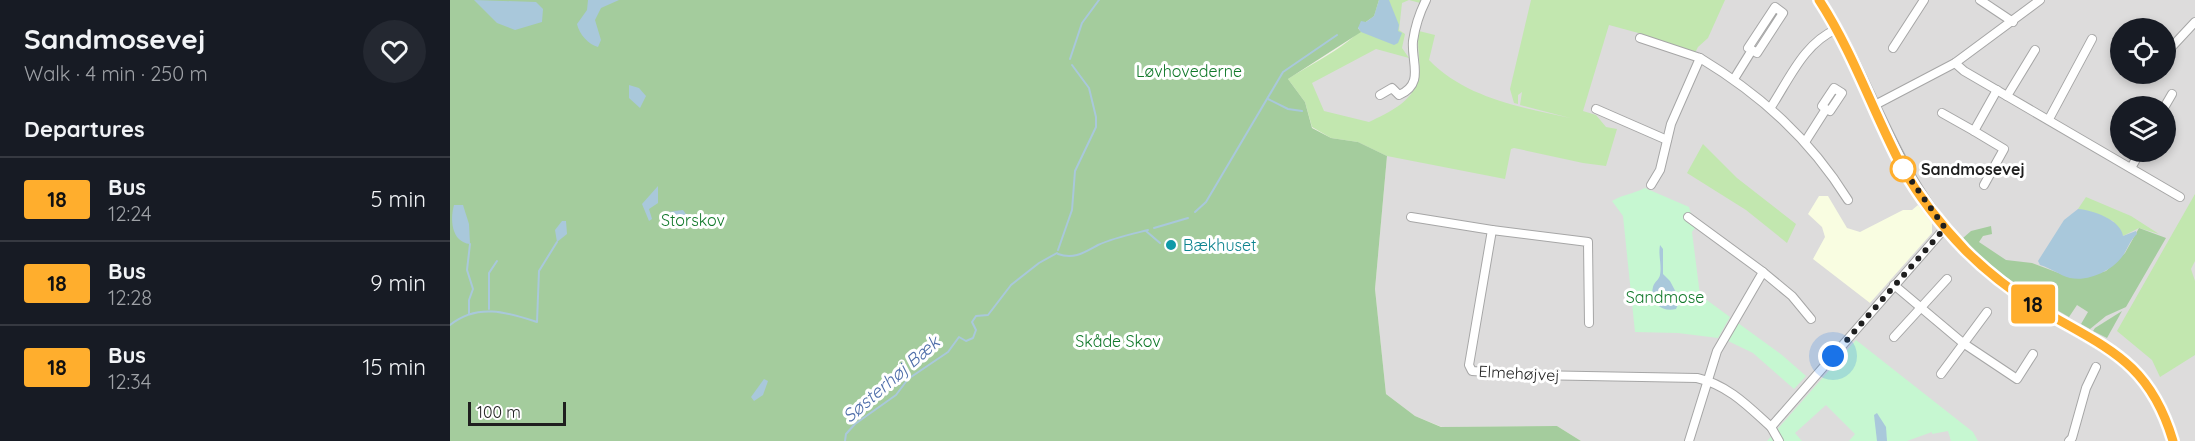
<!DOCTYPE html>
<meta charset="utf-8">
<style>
:root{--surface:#171b24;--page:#242831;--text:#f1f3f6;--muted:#9ea1a6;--line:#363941}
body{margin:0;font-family:Quicksand,sans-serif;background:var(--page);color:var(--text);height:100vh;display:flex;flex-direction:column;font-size:22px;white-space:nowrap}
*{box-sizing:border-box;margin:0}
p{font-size:20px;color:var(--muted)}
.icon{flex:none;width:33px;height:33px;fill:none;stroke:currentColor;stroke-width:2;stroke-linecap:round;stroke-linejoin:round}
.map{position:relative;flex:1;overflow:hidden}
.side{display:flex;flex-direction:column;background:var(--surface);width:450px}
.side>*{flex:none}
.badge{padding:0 12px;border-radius:4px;font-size:21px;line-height:39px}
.buttons{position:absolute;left:1660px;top:18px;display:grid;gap:12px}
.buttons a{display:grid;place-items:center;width:66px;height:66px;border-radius:50%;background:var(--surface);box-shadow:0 3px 9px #0003;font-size:30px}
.scale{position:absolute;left:18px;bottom:15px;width:98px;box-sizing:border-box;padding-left:6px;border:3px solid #1f1f1f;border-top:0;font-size:16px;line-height:21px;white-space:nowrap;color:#1f1f1f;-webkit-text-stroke:4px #fff;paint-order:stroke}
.you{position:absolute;width:30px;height:30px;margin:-15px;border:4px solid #fff;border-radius:50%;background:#1a73e8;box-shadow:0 0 0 9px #1a73e833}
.map>.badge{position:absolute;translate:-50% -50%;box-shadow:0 0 0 3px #fff}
h2{padding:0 24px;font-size:22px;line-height:54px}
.round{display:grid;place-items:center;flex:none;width:63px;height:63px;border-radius:32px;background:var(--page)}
.headline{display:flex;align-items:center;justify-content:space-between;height:102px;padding:0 24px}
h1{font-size:28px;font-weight:700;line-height:45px}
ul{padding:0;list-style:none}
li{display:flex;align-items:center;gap:18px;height:84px;padding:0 24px;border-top:2px solid var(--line)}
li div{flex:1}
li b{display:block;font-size:22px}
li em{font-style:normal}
li .badge{min-width:66px;font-weight:700;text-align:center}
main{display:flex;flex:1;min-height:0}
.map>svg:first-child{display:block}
.residential{fill:#dddcdc;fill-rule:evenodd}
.education{fill:#f9fde1}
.grass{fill:#c2e7af}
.forest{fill:#a4cc9d}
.park{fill:#c6f7d1}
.water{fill:#a9c8db}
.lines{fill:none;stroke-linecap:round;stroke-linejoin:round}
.stream{stroke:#a9c8db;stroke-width:2}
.minor-casing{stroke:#a6a6a6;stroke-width:10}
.tertiary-casing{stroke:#a6a6a6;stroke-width:13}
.minor{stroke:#fff;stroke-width:8}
.tertiary{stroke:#fff;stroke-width:10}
.line-casing{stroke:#fff;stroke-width:14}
.line{stroke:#ffae2d;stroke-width:9}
.walk{stroke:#1f1f1f;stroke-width:6;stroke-dasharray:0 10.8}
.stop-dot{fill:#fff;stroke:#ffae2d;stroke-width:3}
.culture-dot{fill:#0f9aa8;stroke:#fff;stroke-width:2}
.labels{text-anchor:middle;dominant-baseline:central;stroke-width:6;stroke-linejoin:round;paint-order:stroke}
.park-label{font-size:16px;fill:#11792a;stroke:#fff}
.stop-label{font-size:16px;font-weight:bold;fill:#1f1f1f;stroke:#fff;text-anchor:start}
.culture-label{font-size:16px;fill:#0d838f;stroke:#fff;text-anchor:start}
.street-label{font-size:16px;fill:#1f1f1f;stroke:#fff}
.water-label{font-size:18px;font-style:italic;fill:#506faa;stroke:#fff}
</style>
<main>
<section class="side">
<div class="headline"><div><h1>Sandmosevej</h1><p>Walk · 4 min · 250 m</p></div><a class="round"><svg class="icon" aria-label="heart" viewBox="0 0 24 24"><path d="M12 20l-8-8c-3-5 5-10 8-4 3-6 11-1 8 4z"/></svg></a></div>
<h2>Departures</h2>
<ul>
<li><span class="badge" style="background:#ffae2d;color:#111">18</span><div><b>Bus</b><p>12:24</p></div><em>5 min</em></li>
<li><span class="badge" style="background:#ffae2d;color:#111">18</span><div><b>Bus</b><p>12:28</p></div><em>9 min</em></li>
<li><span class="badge" style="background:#ffae2d;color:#111">18</span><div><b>Bus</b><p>12:34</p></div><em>15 min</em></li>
</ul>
</section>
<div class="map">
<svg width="1745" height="441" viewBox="0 0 1745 441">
<rect width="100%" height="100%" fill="#efeee6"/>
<!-- residential -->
<path class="residential" d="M939,0H1745V441H1131L1107,426L992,427L965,416L936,394L925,289L937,156L908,142L838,79L948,31ZM1671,28H1716V74H1671ZM1671,106H1716V152H1671Z"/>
<!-- education -->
<polygon class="education" points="1369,196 1378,196 1397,228 1410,232 1453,210 1462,210 1468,205 1482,223 1482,233 1420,303 1363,259 1375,237 1372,227 1358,214"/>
<!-- grass -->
<g class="grass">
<path d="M929,0H972L970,3L959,0L952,3L949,30L955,34L952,48L959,58L926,49L862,83L874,111L919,122C939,112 962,103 968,79C972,65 966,47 969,31L985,35L979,60C1016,98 1070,107 1120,118L1070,105L1072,92L1068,95V104L1064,103L1060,89L1081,0H1275L1258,38L1248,47L1244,55L1192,34L1159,25L1133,111L1146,115L1156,127L1167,129L1156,166L1133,163L1064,148L1061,149L1055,179L937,156L908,142L881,138L862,127L855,102L838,79C870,58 918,39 929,0Z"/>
<polygon points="1253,144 1287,178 1346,224 1337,243 1296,210 1237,173"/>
<polygon points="1745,194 1745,261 1741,269 1745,281 1745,355 1710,377 1702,360 1667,331"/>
<polygon points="1636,197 1681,216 1709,234 1689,228 1673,236 1663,221 1628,209"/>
</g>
<!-- forest -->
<g class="forest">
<polygon points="0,0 929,0 924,16 908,28 911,32 838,79 855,102 862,128 881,138 908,142 937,156 925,289 936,394 965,416 991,427 1107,426 1131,441 0,441"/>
<path d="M1541,226L1542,234L1533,236L1529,242L1556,260L1582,263L1622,278H1631L1656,271L1675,253L1689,228L1716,238L1676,307L1656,316L1640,329L1631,324L1638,312L1627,305L1619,317C1581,295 1542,271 1513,238L1521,231Z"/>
<polygon points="1672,311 1657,338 1643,331 1645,328"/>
</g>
<!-- park -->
<g class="park">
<path d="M1195,188L1239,207L1245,228L1242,232L1250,295L1280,317L1268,338L1228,333L1185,332L1173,216L1162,201C1174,194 1183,194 1195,188Z"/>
<polygon points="1288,323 1332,355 1356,376 1344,389 1303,353 1278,341"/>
<polygon points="1406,340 1523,432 1528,441 1501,441 1498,431 1482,434 1482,432 1457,441 1399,441 1405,434 1376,405 1345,433 1352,441 1317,441"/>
</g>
<!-- water -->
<g class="water">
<polygon points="24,0 86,2 93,9 92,22 65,30 47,23"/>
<path d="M138,0H169L151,8L145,20L151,40L148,47C139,45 129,34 127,24L137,10Z"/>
<polygon points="929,0 939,0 949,25 948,31 952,33 948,43 944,45 911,32 908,28 911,21 916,22 924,16"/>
<polygon points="179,85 189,88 196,96 190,108 179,98"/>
<polygon points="208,186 208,203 199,209 202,219 199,221 192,204"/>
<path d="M4,205H13L19,224L20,244C1,242 0,219 4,205Z"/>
<path d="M1628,209C1643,210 1671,220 1673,236L1686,231L1687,234C1680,241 1678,247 1674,254C1664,270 1639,282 1620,278C1609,275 1601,268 1590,265L1588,261L1614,220Z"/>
<polygon points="233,210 238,217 236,222 226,228 221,227 218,212"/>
<polygon points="112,221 116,221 117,234 107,242 105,230"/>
<path d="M1210,245L1213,249V274L1220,281L1230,300L1226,309C1212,313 1199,302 1203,287C1204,282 1209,280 1210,275C1212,265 1208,255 1210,245Z"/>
<polygon points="314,379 318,381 313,395 304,401 301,397"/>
<polygon points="1427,413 1436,427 1437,441 1427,441 1424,415"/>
</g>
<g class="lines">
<!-- stream -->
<g class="stream">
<polyline points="620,59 632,23 649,0"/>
<polyline points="818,99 838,109 852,111"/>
<polyline points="745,212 756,202 833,72 887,35"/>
<polyline points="704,228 738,218"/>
<polyline points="696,231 710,243"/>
<polyline points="608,250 622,210 625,171 646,127 646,117 639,88 622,65"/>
<path d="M608,254C624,260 635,252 648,245C663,238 682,234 698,230"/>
<polyline points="39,309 39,273 47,261"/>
<polyline points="19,314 19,300 23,289 17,270 20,244"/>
<path d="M0,325C27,303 57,312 87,322L89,271L107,242"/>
<polyline points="395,441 396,434 405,424 446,395 458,379 498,352 509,337 516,341 523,338 526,330 522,322 526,316 538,315 561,285 589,263 607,253"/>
</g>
<!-- minor casing -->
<g class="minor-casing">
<g id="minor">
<polyline points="1530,0 1563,22"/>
<polyline points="1190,38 1250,58"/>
<polyline points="1443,48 1474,0"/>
<polyline points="1716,53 1745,22"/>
<polyline points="1505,63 1514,71 1730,197"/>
<polyline points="1284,79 1302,50 1307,53 1333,13 1325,7 1298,48 1302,50"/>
<path d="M930,95L942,88L949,95C975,84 961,62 963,41C965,27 970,12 976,0"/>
<polyline points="1557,96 1585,50"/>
<polyline points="1423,106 1505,63 1590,0"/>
<polyline points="1715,106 1722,94"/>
<path d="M1321,107C1340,78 1354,43 1387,29"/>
<polyline points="1146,109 1217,140"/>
<polyline points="1492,113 1524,131 1547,90"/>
<polyline points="1599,119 1642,39"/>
<polyline points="1524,131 1554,149 1534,185"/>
<polyline points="1355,142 1376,109 1380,111 1392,93 1384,88 1372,106 1376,109"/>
<polyline points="1681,168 1690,152"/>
<path d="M1201,185L1210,170L1221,124L1250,58C1311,95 1360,139 1398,200"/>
<polyline points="961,217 1042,230"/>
<polyline points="1238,217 1313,272 1267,351 1239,441"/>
<polyline points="1313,272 1342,296 1361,319"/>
<polyline points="1444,285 1513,343 1567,379 1583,354"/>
<path d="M1139,323L1138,242L1042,230L1019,365L1022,371L1081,375L1247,378C1278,385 1298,406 1321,427L1495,228"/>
<polyline points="1444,337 1497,279"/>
<polyline points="1491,374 1537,312"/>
<polyline points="1321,427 1329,441"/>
<polyline points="1619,441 1622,438 1636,388 1646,367"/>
</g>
</g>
<!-- tertiary casing -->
<g class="tertiary-casing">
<path id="tertiary" d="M1369,0C1423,83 1444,182 1518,253C1540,274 1564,293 1590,309C1655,348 1700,361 1723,441"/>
</g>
<!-- minor -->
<use href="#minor" class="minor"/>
<!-- tertiary -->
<use href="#tertiary" class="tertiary"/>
</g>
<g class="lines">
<!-- line casing -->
<g class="line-casing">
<path id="line" d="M1369,0C1403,52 1423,112 1452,167C1469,197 1491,225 1515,250C1537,272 1563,292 1590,309C1655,348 1699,360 1723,441"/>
</g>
<!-- line -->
<use href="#line" class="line"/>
<!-- walk -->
<polyline class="walk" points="1383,356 1495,228 1453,169"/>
</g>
<!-- markers -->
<circle class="stop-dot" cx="1453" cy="169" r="12"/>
<circle class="culture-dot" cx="721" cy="245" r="6"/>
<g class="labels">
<!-- park labels -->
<g class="park-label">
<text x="739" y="71">Løvhovederne</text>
<text x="243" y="220">Storskov</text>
<text x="1215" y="297">Sandmose</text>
<text x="668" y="341">Skåde Skov</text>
</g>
<!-- stop labels -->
<g class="stop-label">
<text x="1471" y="169">Sandmosevej</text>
</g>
<!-- culture labels -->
<g class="culture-label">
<text x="733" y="245">Bækhuset</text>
</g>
<!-- street labels -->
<g class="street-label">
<text transform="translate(1069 373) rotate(3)">Elmehøjvej</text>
</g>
<!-- water labels -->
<g class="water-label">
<text transform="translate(441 379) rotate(-41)">Søsterhøj Bæk</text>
</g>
</g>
</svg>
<div class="buttons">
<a><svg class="icon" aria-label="locate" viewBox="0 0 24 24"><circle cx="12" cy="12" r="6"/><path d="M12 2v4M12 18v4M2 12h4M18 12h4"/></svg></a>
<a><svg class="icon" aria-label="layers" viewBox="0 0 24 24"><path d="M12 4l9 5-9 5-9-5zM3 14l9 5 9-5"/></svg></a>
</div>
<div class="scale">100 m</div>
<div class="you" style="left:1383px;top:356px"></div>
<b class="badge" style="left:1583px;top:304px;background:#ffae2d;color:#111">18</b>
</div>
</main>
